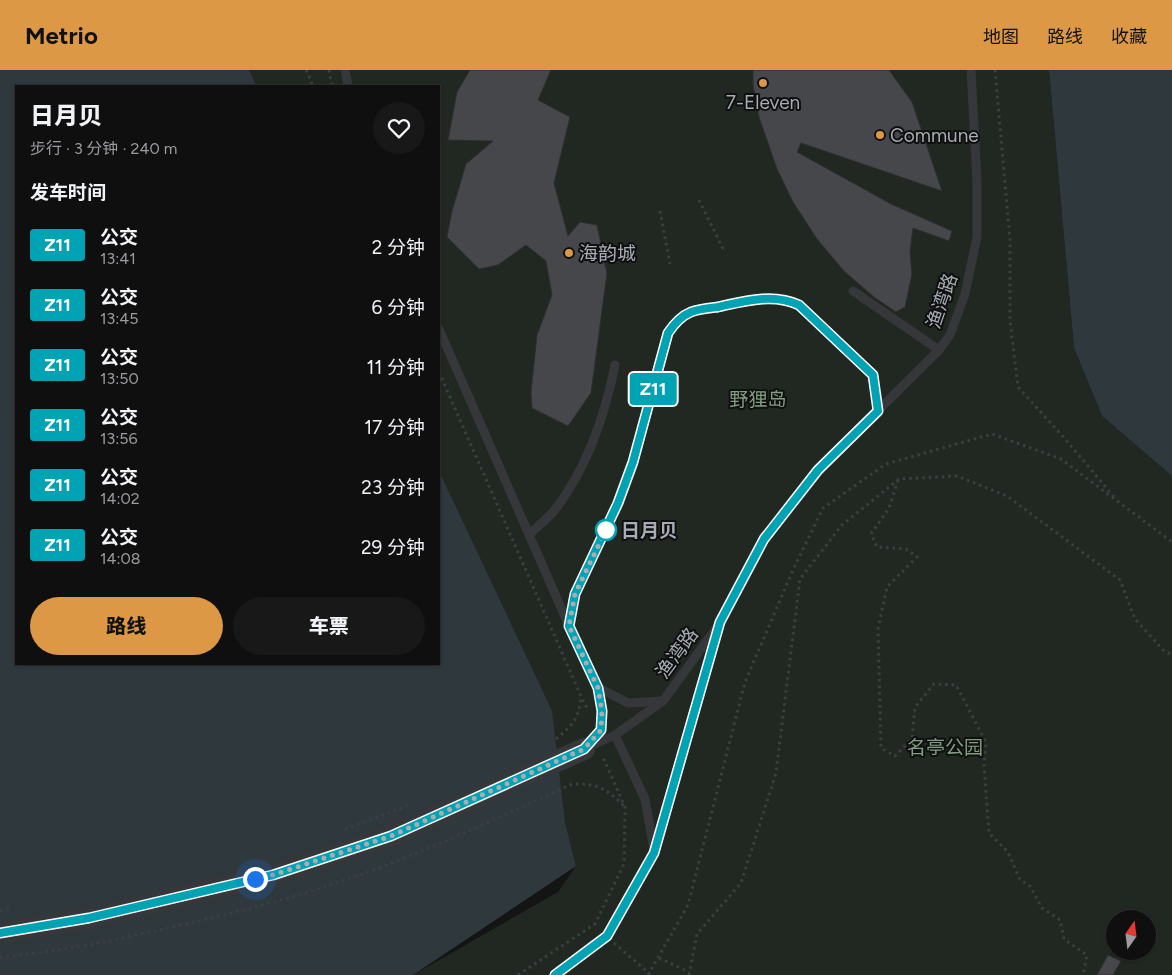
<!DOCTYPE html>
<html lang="zh">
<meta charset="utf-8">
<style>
:root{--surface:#0f0f10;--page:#181819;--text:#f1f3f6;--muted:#9b9c9f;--line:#2f2f30;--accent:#dc9845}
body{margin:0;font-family:Figtree,"Noto Sans SC",sans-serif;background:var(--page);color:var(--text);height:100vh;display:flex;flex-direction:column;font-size:19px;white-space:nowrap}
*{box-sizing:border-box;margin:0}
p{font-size:16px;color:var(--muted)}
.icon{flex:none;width:28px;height:28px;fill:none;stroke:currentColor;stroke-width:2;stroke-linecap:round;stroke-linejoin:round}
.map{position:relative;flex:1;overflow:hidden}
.side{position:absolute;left:15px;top:15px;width:425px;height:580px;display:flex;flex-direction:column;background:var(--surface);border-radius:0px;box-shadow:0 1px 4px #0004,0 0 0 1px var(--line)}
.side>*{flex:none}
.badge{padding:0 10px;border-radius:4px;font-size:18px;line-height:32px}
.needle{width:32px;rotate:14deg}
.buttons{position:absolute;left:1106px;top:840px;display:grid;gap:10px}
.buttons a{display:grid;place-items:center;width:50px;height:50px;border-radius:50%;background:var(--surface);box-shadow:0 1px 4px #0004,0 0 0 1px var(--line);font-size:25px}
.you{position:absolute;width:25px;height:25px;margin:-12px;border:4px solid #fff;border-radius:50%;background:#1a73e8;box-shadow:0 0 0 8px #1a73e833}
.map>.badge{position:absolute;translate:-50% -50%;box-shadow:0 0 0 2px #fff}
h2{padding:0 15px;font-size:19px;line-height:45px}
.round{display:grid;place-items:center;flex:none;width:52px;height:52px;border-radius:26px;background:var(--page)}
.summary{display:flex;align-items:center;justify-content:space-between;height:85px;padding:0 15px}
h1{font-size:24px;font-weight:800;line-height:38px}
.cta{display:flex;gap:10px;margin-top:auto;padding:10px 15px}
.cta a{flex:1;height:58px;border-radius:30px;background:var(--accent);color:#111;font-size:20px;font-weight:800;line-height:58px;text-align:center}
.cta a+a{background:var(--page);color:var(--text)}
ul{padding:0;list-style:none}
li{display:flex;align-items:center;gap:15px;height:60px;padding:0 15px}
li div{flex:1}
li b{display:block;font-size:19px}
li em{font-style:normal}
li .badge{min-width:55px;font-weight:700;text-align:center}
header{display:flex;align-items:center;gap:30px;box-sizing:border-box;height:70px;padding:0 25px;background:var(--accent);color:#111}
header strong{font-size:24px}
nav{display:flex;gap:28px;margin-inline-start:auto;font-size:18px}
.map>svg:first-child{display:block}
.green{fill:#212821;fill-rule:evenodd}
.water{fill:#2f383d}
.building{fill:#46474a;stroke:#2e2e31}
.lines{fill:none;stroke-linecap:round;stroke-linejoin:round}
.path{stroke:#3c3e41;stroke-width:3;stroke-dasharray:2.5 4;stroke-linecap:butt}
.service{stroke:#35373a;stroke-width:9}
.tertiary{stroke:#35373a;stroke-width:22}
.line-casing{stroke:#fff;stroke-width:11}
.line{stroke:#00a3b4;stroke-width:8}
.walk{stroke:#a7adb4;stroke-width:5;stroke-dasharray:0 9}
.poi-dot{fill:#dc9845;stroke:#0f0f10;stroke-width:2}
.stop-dot{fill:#fff;stroke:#00a3b4;stroke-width:2.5}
.labels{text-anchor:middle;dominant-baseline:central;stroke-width:4;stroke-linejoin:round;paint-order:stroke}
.poi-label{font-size:19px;fill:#a7adb4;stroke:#0f0f10;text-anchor:start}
.street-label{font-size:19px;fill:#a7adb4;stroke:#0f0f10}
.park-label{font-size:19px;fill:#829d80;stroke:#0f0f10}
.stop-label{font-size:19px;font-weight:bold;fill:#a7adb4;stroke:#0f0f10;text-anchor:start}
</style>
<header>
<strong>Metrio</strong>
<nav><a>地图</a><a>路线</a><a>收藏</a></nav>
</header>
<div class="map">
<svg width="1172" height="905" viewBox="0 0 1172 905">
<rect width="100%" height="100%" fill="#141415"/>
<!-- green -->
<path class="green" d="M249,0H1049L1074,278L1102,346L1172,406V905H413L558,822L576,796L565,752L439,401V16H257ZM1115,849H1148V881H1115Z"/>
<!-- water -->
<g class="water">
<polygon points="0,0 249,0 257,16 16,16 16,594 439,594 439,401 552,641 565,752 576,796 413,905 0,905"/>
<polygon points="1049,0 1172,0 1172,406 1102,346 1074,278"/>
</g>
<!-- building -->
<g class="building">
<polygon points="470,0 551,0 538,30 570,47 554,113 568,166 580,152 597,155 607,203 591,323 568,356 532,338 531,322 537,265 552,225 546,191 526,175 498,195 479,199 447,167 452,141 466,94 493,71 448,70 457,22"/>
<polygon points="753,0 889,0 912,32 942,121 801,73 797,82 891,134 952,161 949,171 913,158 910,182 912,204 905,237 896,242 874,227 844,201 817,169 793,132 777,99 759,47 753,15"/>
<polygon points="1108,885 1121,891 1113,905 1097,905"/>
</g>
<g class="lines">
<!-- path -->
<g class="path">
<polyline points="306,0 313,16"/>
<polyline points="329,0 332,16"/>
<polyline points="995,0 1010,170 1010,250 1018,317 1066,370 1114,427"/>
<polyline points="699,130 724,181"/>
<polyline points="660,141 670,194"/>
<polyline points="439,302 581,626 587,638"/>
<polyline points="898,410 889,438 871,464 877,477 906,479 917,487 887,517 878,559 881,678 895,686 912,668 915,637 934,614 956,615 986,672 984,695 989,763 1008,782 1020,810 1030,816 1042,838 1060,850 1064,869 1087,885 1083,905"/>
<path d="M556,669C573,655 579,649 581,626"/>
<polyline points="345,759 412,734"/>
<polyline points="0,841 12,839"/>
<polyline points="614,873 650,904"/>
<path d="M0,887C64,881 127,868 190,853C246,840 302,825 357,806C430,780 502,746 572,714C598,713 607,719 625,737"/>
<polyline points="659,888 689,902"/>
<polyline points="518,905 595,854 624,794 625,737 602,685"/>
<polyline points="648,905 688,835 745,612 793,500 823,438 886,394 992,364 1061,389 1172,472"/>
<polyline points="689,905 697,864 741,813 776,703 800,509 842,455 899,409 957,406 1007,426 1120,510 1135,549 1163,580 1172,585"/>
</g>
<!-- service -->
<g class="service">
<polyline points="345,0 348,16"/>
<polyline points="853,221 939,280"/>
<polyline points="439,259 569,556 597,617 602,641 601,660 586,677"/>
<path d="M529,465C537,457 547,449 554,441C586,400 605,345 615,295"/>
<path d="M569,556L575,524L618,433L633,392L668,263C674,254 681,246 691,242C699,239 710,238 718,237C745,231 773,223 799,235L873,305L878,341"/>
<polyline points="597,617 628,633 663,631"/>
<polyline points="615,665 645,729 654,780"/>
<polyline points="584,679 615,665 663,631 720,553 764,469 818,400 939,280 950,265 965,224 977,167 977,110 971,0"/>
<polyline points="555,905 607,866 654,783 717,560"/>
</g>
<!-- tertiary -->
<polyline class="tertiary" points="0,863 89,848 273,805 391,766 584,679"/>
</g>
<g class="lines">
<!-- line casing -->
<g class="line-casing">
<path id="line" d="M0,863L89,848L273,805L391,766L584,679L601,660L602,641L598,618L569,556L575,524L618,433L633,392L668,263C674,254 681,246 691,242C699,239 710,238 718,237C745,231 773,223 799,235L873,305L878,341L818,400L764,469L720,552L654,783L607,866L555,905"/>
</g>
<!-- line -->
<use href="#line" class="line"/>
<!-- walk -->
<polyline class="walk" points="255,809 273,805 391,766 584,679 601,660 602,641 598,618 569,556 575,524 606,460"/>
</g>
<!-- markers -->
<g class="poi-dot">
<circle cx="763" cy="13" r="5"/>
<circle cx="880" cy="65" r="5"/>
<circle cx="569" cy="183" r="5"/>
</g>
<circle class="stop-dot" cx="606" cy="460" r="10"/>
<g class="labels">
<!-- poi labels -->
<g class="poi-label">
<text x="763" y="32" text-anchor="middle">7-Eleven</text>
<text x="890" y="65">Commune</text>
<text x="579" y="183">海韵城</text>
</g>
<!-- street labels -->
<g class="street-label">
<text transform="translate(942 231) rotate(-71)">渔湾路</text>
<text transform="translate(677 583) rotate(-54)">渔湾路</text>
</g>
<!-- park labels -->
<g class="park-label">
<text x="758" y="329">野狸岛</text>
<text x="945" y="677">名亭公园</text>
</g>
<!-- stop labels -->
<g class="stop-label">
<text x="621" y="460">日月贝</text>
</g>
</g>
</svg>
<div class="buttons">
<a><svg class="needle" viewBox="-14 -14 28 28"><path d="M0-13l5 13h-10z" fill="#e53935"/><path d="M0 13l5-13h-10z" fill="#9b9c9f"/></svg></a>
</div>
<div class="you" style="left:255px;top:809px"></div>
<b class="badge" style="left:653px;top:319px;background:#00a3b4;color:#fff">Z11</b>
<section class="side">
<div class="summary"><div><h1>日月贝</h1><p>步行 · 3 分钟 · 240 m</p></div><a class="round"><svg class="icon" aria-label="heart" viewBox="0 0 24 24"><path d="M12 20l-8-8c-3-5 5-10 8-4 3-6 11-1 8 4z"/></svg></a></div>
<h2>发车时间</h2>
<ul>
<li><span class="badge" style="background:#00a3b4;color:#fff">Z11</span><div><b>公交</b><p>13:41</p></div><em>2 分钟</em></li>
<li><span class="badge" style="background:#00a3b4;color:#fff">Z11</span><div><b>公交</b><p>13:45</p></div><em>6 分钟</em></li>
<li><span class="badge" style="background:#00a3b4;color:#fff">Z11</span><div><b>公交</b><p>13:50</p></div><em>11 分钟</em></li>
<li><span class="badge" style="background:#00a3b4;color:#fff">Z11</span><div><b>公交</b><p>13:56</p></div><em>17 分钟</em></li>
<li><span class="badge" style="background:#00a3b4;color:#fff">Z11</span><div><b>公交</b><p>14:02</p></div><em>23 分钟</em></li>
<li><span class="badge" style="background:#00a3b4;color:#fff">Z11</span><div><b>公交</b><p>14:08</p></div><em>29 分钟</em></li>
</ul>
<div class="cta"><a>路线</a><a>车票</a></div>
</section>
</div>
